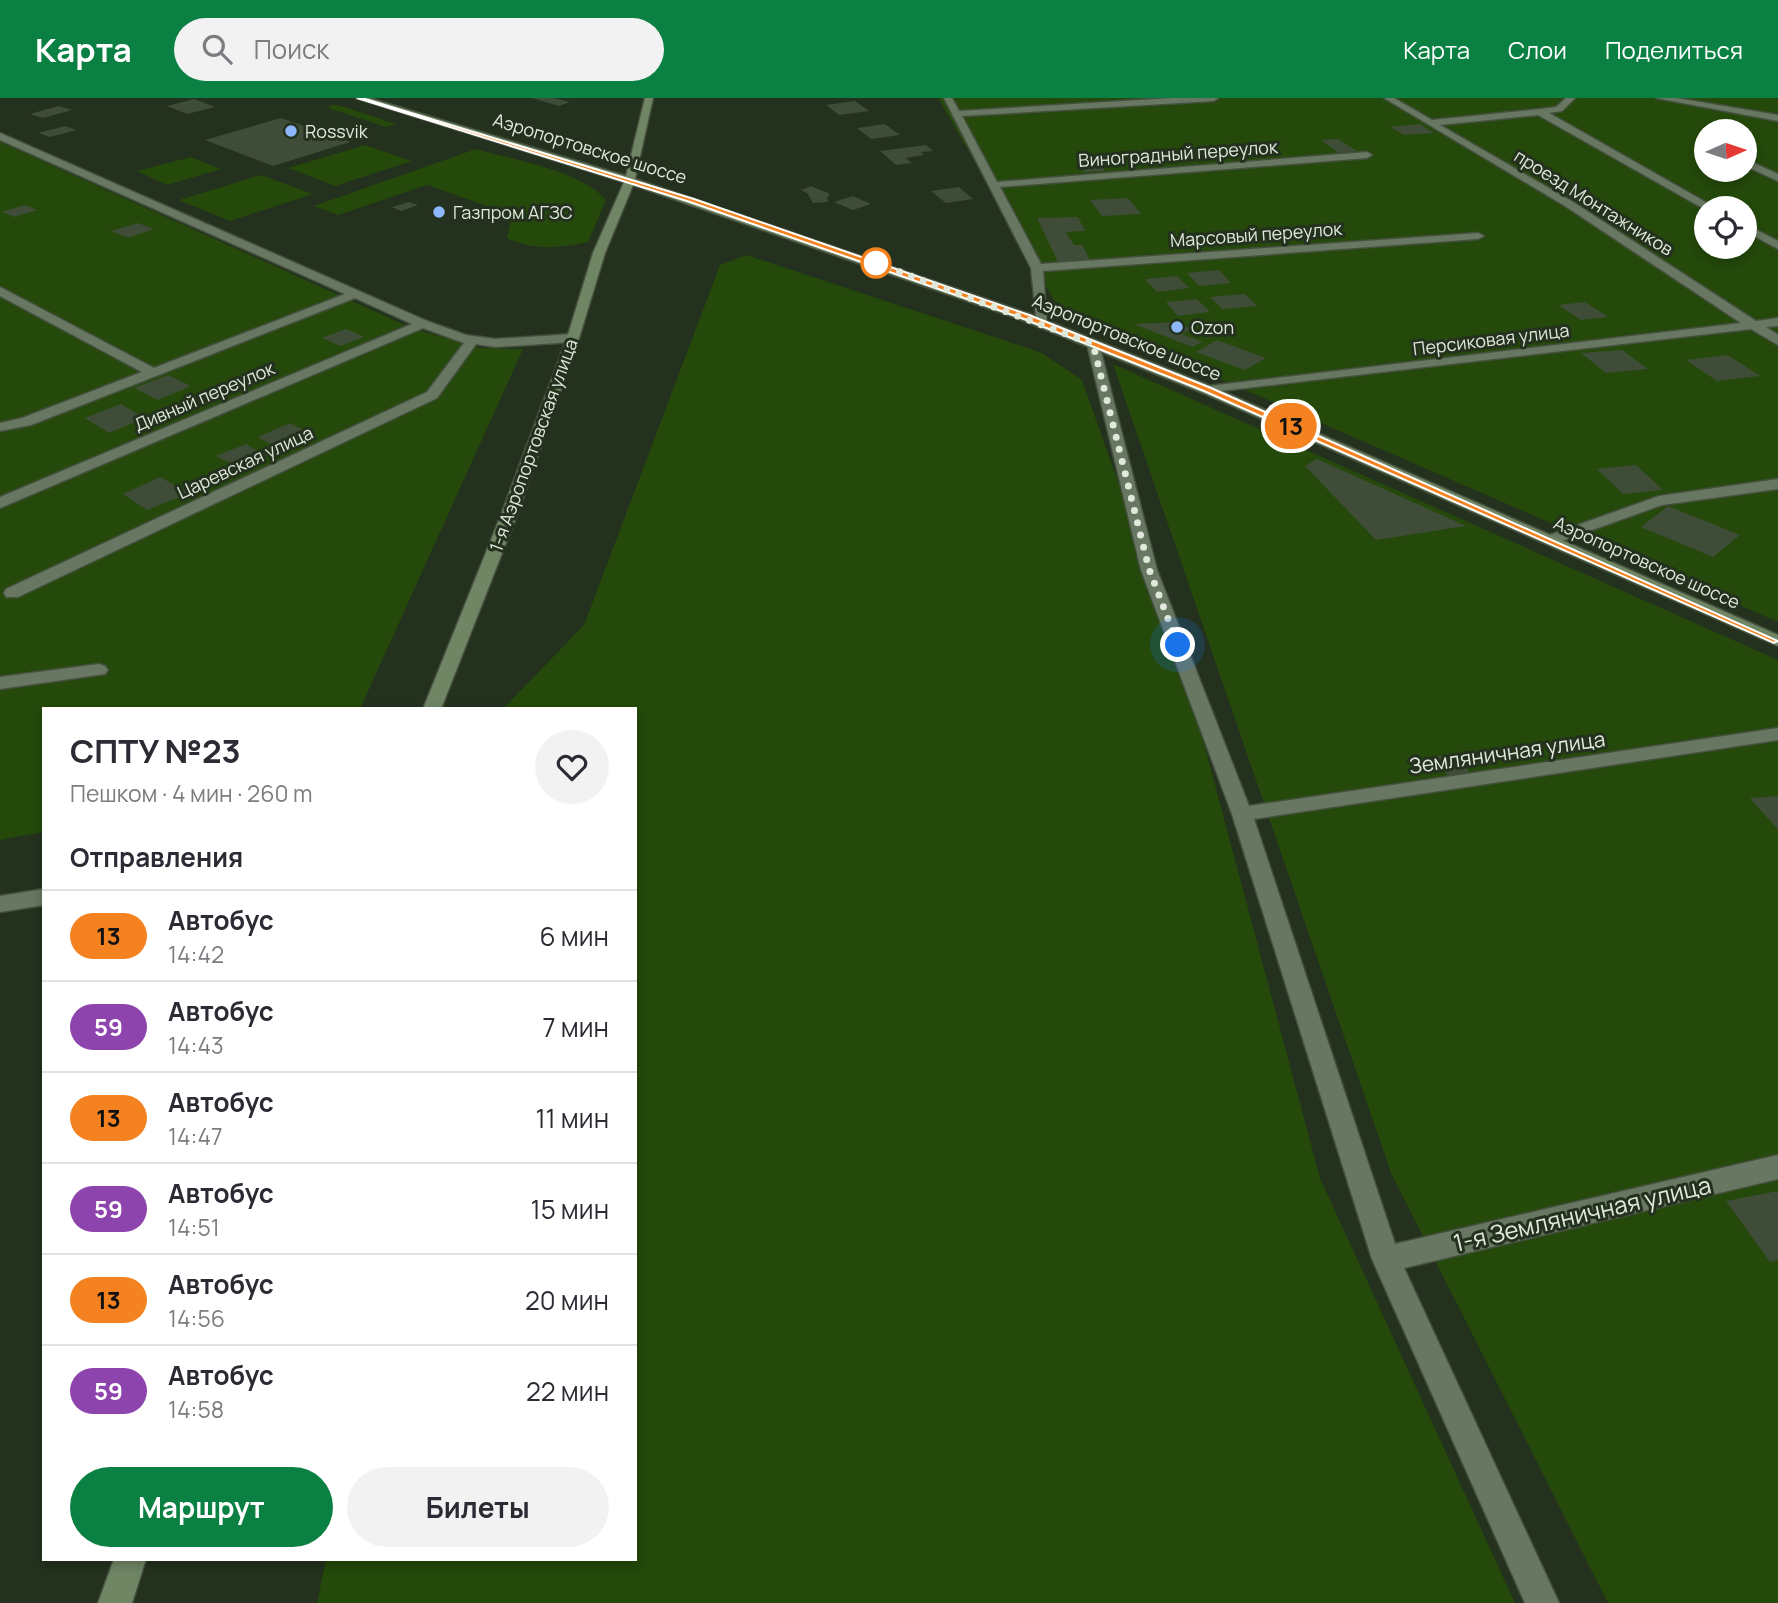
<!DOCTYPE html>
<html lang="ru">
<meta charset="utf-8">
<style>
:root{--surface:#fff;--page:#f2f2f3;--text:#2b2b33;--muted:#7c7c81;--line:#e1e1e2;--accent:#0b8043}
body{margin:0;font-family:Manrope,sans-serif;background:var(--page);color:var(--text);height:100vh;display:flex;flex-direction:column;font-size:26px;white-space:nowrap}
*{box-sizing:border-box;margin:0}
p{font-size:23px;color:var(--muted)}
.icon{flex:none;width:38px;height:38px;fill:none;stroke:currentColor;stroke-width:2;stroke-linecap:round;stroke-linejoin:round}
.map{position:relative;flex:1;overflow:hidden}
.details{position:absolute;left:42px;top:609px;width:595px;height:854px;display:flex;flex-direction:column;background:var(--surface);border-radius:0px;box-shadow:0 4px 10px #0003}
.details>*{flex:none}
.badge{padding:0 14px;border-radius:23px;font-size:24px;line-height:46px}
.needle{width:46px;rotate:87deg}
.controls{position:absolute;left:1694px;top:21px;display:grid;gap:14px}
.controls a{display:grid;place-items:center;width:63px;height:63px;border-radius:50%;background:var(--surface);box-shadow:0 4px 10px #0003;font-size:35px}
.you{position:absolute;width:35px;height:35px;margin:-18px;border:5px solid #fff;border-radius:50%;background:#1a73e8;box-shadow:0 0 0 10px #1a73e833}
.map>.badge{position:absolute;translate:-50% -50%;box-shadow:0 0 0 4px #fff}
h2{padding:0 28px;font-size:26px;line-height:63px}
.round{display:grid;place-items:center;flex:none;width:74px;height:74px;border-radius:37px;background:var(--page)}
.summary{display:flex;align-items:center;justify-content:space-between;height:119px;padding:0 28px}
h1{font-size:33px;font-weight:700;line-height:52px}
.button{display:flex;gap:14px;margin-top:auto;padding:14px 28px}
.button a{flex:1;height:80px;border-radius:42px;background:var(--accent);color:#fff;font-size:28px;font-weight:700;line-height:80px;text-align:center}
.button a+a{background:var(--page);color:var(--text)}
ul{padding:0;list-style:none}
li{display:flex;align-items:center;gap:21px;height:91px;padding:0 28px;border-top:2px solid var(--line)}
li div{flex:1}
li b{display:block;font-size:26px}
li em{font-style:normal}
li .badge{min-width:77px;font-weight:700;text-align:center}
header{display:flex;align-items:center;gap:42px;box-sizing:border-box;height:98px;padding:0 35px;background:var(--accent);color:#fff}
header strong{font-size:33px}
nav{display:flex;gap:38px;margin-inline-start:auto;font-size:24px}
.search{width:490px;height:63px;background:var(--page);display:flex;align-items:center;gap:18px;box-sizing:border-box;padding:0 24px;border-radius:38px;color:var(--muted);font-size:26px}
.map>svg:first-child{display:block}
.green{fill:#24490a;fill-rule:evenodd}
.building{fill:#3f4d38}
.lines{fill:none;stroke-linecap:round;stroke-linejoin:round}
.street-casing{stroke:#444f3e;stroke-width:3}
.secondary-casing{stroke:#444f3e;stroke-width:3}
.street{fill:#687761;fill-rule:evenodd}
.secondary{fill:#6f8564;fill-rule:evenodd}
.line{fill:#f58220;stroke:#fff;stroke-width:2}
.walk{stroke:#dfe8db;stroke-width:7;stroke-dasharray:0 12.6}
.poi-dot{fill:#8db9fc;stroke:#24311e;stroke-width:2.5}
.stop-dot{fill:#fff;stroke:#f58220;stroke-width:3.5}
.labels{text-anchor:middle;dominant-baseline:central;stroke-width:6;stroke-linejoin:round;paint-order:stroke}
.far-poi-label{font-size:18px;fill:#dfe8db;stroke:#24311e;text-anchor:start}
.far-street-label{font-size:18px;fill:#dfe8db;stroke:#24311e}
.street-label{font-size:21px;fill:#dfe8db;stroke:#24311e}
.near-street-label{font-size:24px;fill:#dfe8db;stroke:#24311e}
</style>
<header>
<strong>Карта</strong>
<div class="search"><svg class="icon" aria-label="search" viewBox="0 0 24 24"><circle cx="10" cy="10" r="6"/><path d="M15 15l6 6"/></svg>Поиск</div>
<nav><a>Карта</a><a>Слои</a><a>Поделиться</a></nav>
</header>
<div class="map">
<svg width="1778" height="1505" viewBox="0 0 1778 1505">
<rect width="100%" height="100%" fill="#24311e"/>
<!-- green -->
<g class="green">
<path d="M938,0H1778V524L1059,211ZM1706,33H1745V72H1706ZM1706,110H1745V149H1706Z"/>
<polygon points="331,7 338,7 396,26 386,29 328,10"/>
<polygon points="0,44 414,231 480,250 523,251 360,611 44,611 44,734 0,742"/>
<polygon points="365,47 412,63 335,88 288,70"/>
<path d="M476,51C513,62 580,72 606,102L588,144C560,150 533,153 507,140L512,117L427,87L338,117L314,108Z"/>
<polygon points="191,59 221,71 167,87 137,73"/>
<polygon points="261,77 313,96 230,123 179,102"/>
<polygon points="747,157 1042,255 1082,282 1183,567 1320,1080 1515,1505 317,1505 326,1461 635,1461 635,611 503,611 584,527 720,167"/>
<polygon points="1113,266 1778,562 1778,1505 1608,1505 1391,1075"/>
</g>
<!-- building -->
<g class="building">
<polygon points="532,0 554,0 570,4 559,8"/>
<polygon points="194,1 215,9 187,16 167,8"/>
<polygon points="855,3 869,13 839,17 826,7"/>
<polygon points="59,8 72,12 43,20 30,16"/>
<polygon points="281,20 350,44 273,68 205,42"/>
<polygon points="885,26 900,37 871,41 857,30"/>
<polygon points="1420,26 1434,35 1404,37 1390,29"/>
<polygon points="65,28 77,32 50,39 38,35"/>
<polygon points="1338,41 1357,53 1339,55 1321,42"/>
<polygon points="926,47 933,53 921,54 924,57 906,60 912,65 896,67 880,53"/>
<polygon points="1262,51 1269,57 1242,58 1235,52"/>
<polygon points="1098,64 1105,73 1084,74 1077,66"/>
<polygon points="811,88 830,96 827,100 828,104 813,105 807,95 801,92"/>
<polygon points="959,89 973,101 946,105 931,93"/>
<polygon points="853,98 871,106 853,112 834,104"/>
<polygon points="1128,100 1141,116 1102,118 1090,102"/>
<polygon points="409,104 418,107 401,113 392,109"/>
<polygon points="25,107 37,112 14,119 2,114"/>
<polygon points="1078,119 1085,133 1066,134 1074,147 1082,147 1090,162 1058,164 1037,120"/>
<polygon points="138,125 154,131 128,140 111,133"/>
<polygon points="1219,172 1231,185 1199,188 1187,175"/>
<polygon points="1177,178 1189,190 1157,194 1145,181"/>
<polygon points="1245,196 1257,208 1222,211 1210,199"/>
<polygon points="1197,201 1210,214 1178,218 1166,204"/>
<polygon points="1585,204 1608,219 1581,222 1558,207"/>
<polygon points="1175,224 1192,231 1182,236 1203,244 1192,249 1134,226"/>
<polygon points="346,231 364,239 340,248 322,240"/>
<polygon points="1457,240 1467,251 1452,252 1441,241"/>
<polygon points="1217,242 1266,260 1245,272 1196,254"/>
<polygon points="1622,252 1648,271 1606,275 1581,255"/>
<polygon points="1728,257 1760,278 1717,283 1686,262"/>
<polygon points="168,277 191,288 158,302 134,290"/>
<polygon points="121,306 145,320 109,335 85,320"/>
<polygon points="290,325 312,336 279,351 258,339"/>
<polygon points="246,346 266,358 239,370 216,358"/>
<polygon points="1317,361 1466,428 1376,442 1305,368"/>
<polygon points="1636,367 1663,392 1623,396 1597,371"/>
<polygon points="160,379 189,395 147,412 123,396"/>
<polygon points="1668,408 1740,437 1713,459 1641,429"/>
<polygon points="1455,655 1471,676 1449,679 1433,659"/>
<polygon points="1778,698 1778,732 1750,700"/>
<polygon points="1778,1093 1778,1162 1770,1164 1726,1103"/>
</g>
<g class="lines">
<!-- street casing -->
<g class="street-casing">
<g id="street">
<polygon points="944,0 952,0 959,13 1171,0 1218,0 1214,3 962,18 997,84 1367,54 1372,57 1367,60 1000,89 1041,166 1478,135 1484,138 1478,141 1043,173 1047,225 1045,228 1037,228 1031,170"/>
<polygon points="1384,0 1394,0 1432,22 1540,11 1556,9 1566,0 1575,0 1562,13 1549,15 1716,110 1706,112 1538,17 1440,27 1573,104 1756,223 1778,220 1778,228 1766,229 1778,237 1778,247 1751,231 1203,295 1201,292 1208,288 1741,225 1565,108"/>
<polygon points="1656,0 1676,0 1778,17 1778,23"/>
<polygon points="0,35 427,223 466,237 495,241 573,236 579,240 573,244 495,249 476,246 437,300 18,499 6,499 4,495 6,491 427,294 464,245 423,230 0,410 0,399 412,226 355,200 31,327 0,333 0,325 22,320 142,274 0,198 0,189 154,270 345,196 0,42"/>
<polygon points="1745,61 1778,76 1778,83 1745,68"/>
<polygon points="1745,126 1778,143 1778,151 1745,133"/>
<polygon points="1093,242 1099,246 1157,472 1249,708 1778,630 1778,642 1254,721 1395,1146 1778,1057 1778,1081 1404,1170 1559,1505 1525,1505 1372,1161 1232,716 1141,472 1087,246"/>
<polygon points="1778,381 1778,391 1662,407 1556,445 1544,445 1542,442 1544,439 1659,398"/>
<polygon points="99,566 105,568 108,572 105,576 0,591 0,579"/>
<polygon points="44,791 44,807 0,814 0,798"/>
</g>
</g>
<!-- secondary casing -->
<g class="secondary-casing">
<g id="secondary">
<polygon points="356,0 369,0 626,78 645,0 653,0 635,81 1030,216 1213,289 1778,537 1778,548 1203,295 1022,222 633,87 605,155 579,240 517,417 441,611 423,611 501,417 567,240 593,155 624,84"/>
<polygon points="114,1461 146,1461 132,1505 98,1505"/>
</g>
</g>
<!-- street -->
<use href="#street" class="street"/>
<!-- secondary -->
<use href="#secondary" class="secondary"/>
</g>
<!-- line -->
<polygon class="line" points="357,0 362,0 694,101 1029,217 1211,290 1778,543 1774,545 1204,293 1024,221 690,104"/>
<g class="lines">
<!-- walk -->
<polyline class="walk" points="876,165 1093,246 1149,471 1178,547"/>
</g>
<!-- markers -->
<g class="poi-dot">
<circle cx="291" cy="33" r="7"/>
<circle cx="439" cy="114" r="7"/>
<circle cx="1177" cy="229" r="7"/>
</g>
<circle class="stop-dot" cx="876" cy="165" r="14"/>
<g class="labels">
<!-- far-poi labels -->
<g class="far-poi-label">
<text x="305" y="33">Rossvik</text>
<text x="453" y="114">Газпром АГЗС</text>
<text x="1191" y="229">Ozon</text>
</g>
<!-- far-street labels -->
<g class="far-street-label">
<text transform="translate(590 50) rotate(17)">Аэропортовское шоссе</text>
<text transform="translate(1178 55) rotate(-4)">Виноградный переулок</text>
<text transform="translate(1594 104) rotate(32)">проезд Монтажников</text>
<text transform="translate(1256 136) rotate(-4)">Марсовый переулок</text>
<text transform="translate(1127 239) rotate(22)">Аэропортовское шоссе</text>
<text transform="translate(1491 241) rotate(-7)">Персиковая улица</text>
<text transform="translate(204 298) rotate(-23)">Дивный переулок</text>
<text transform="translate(533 347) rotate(-70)">1-я Аэропортовская улица</text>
<text transform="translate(245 364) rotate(-25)">Царевская улица</text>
<text transform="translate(1647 464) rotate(24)">Аэропортовское шоссе</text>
</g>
<!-- street labels -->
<g class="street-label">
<text transform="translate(1507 654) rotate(-8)">Земляничная улица</text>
</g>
<!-- near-street labels -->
<g class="near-street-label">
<text transform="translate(1582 1115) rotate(-13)">1-я Земляничная улица</text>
</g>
</g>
</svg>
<div class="controls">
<a><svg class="needle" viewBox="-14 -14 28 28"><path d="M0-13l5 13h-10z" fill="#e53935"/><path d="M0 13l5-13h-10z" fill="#7c7c81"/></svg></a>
<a><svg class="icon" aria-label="locate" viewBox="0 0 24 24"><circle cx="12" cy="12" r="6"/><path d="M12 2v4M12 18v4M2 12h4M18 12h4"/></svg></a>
</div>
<div class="you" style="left:1178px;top:547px"></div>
<b class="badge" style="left:1291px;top:328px;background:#f58220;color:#111">13</b>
<section class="details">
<div class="summary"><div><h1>СПТУ №23</h1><p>Пешком · 4 мин · 260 m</p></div><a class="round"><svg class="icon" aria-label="heart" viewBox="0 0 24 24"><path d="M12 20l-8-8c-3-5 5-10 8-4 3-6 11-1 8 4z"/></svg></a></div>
<h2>Отправления</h2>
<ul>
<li><span class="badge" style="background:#f58220;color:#111">13</span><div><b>Автобус</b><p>14:42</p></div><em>6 мин</em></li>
<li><span class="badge" style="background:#8e44ad;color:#fff">59</span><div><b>Автобус</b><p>14:43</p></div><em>7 мин</em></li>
<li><span class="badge" style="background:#f58220;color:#111">13</span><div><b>Автобус</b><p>14:47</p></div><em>11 мин</em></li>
<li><span class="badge" style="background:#8e44ad;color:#fff">59</span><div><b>Автобус</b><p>14:51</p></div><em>15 мин</em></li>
<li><span class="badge" style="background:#f58220;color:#111">13</span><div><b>Автобус</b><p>14:56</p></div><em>20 мин</em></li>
<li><span class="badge" style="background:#8e44ad;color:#fff">59</span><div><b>Автобус</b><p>14:58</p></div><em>22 мин</em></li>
</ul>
<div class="button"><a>Маршрут</a><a>Билеты</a></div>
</section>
</div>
